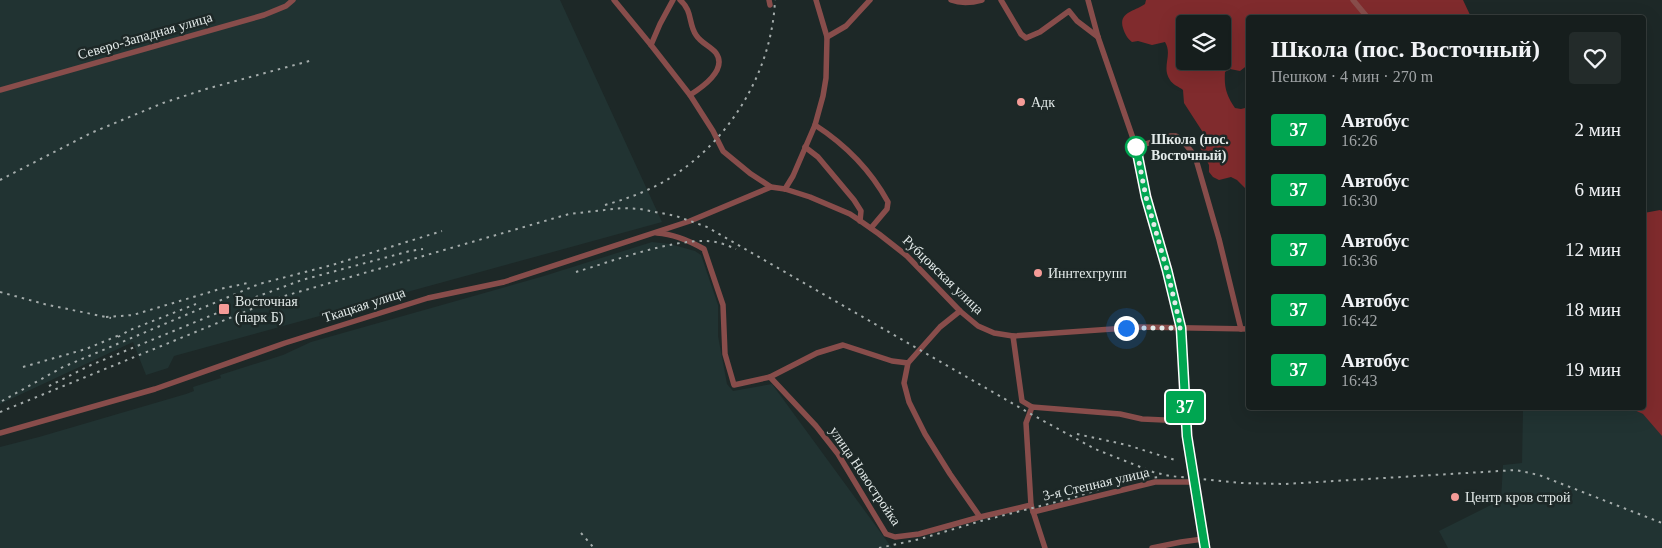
<!DOCTYPE html>
<html lang="ru">
<meta charset="utf-8">
<style>
:root{--surface:#161e1d;--page:#232b2a;--text:#f1f3f6;--muted:#9ea2a4;--line:#353c3b}
body{margin:0;font-family:Georgia,serif;background:var(--page);color:var(--text);height:100vh;display:flex;flex-direction:column;font-size:19px;white-space:nowrap}
*{box-sizing:border-box;margin:0}
p{font-size:16px;color:var(--muted)}
.icon{flex:none;width:28px;height:28px;fill:none;stroke:currentColor;stroke-width:2;stroke-linecap:round;stroke-linejoin:round}
.map{position:relative;flex:1;overflow:hidden}
.drawer{position:absolute;left:1246px;top:15px;width:400px;height:395px;display:flex;flex-direction:column;background:var(--surface);border-radius:5px;box-shadow:0 5px 20px #0002,0 0 0 1px var(--line)}
.drawer>*{flex:none}
.badge{padding:0 10px;border-radius:4px;font-size:18px;line-height:32px}
.buttons{position:absolute;left:1176px;top:15px;display:grid;gap:10px}
.buttons a{display:grid;place-items:center;width:55px;height:55px;border-radius:5px;background:var(--surface);box-shadow:0 5px 20px #0002,0 0 0 1px var(--line);font-size:25px}
.you{position:absolute;width:25px;height:25px;margin:-12px;border:4px solid #fff;border-radius:50%;background:#1a73e8;box-shadow:0 0 0 8px #1a73e833}
.map>.badge{position:absolute;translate:-50% -50%;box-shadow:0 0 0 2px #fff}
.round{display:grid;place-items:center;flex:none;width:52px;height:52px;border-radius:5px;background:var(--page)}
.head{display:flex;align-items:center;justify-content:space-between;height:85px;padding:0 25px}
h1{font-size:24px;font-weight:700;line-height:38px}
ul{padding:0;list-style:none}
li{display:flex;align-items:center;gap:15px;height:60px;padding:0 25px}
li div{flex:1}
li b{display:block;font-size:19px}
li em{font-style:normal}
li .badge{min-width:55px;font-weight:700;text-align:center}
.map>svg:first-child{display:block}
.built{fill:#213332}
.forest{fill:#802b2d;fill-rule:evenodd}
.lines{fill:none;stroke-linecap:round;stroke-linejoin:round}
.minor{stroke:#884d4b;stroke-width:5.5}
.rail{stroke:#a4acab;stroke-width:2;stroke-dasharray:2.5 5;stroke-linecap:butt}
.line-casing{stroke:#fff;stroke-width:11}
.line{stroke:#00a651;stroke-width:8}
.walk{stroke:#e3eae9;stroke-width:5;stroke-dasharray:0 9}
.poi-dot{fill:#f59b97;stroke:#1d2827;stroke-width:2}
.stop-dot{fill:#fff;stroke:#00a651;stroke-width:2.5}
.labels{text-anchor:middle;dominant-baseline:central;stroke-width:5;stroke-linejoin:round;paint-order:stroke}
.street-label{font-size:14px;fill:#e3eae9;stroke:#1d2827}
.poi-label{font-size:14px;fill:#e3eae9;stroke:#1d2827;text-anchor:start}
.stop-label{font-size:14px;font-weight:bold;fill:#e3eae9;stroke:#1d2827;text-anchor:start}
</style>
<div class="map">
<svg width="1662" height="548" viewBox="0 0 1662 548">
<rect width="100%" height="100%" fill="#1d2827"/>
<!-- built -->
<g class="built">
<polygon points="0,0 560,0 662,222 174,356 168,368 146,375 133,342 0,404"/>
<polygon points="652,242 670,244 695,251 701,255 718,305 718,336 727,384 733,391 772,384 892,548 0,548 0,447 39,437 186,394 194,391 193,387 221,378 220,375 283,355 311,342 544,276"/>
<polygon points="1523,408 1632,408 1648,417 1662,434 1662,548 1448,548 1439,531 1501,500 1503,465 1522,463"/>
</g>
<!-- forest -->
<g class="forest">
<path d="M1146,0H1463L1471,17L1249,18V64L1240,71L1230,69L1225,72C1224,87 1226,95 1235,108L1241,109L1249,107V192L1237,180L1231,177L1219,180L1213,177L1209,172V165L1199,145L1200,139L1204,134L1184,103L1183,90C1179,87 1172,84 1170,80C1161,67 1173,55 1165,42L1152,45L1138,41L1132,42C1127,38 1125,34 1123,28C1118,12 1136,11 1145,4ZM1185,24H1222V61H1185Z"/>
<polygon points="1660,210 1662,211 1662,436 1643,414 1630,408 1644,408 1644,213"/>
</g>
<g class="lines">
<!-- minor -->
<g class="minor">
<polyline points="614,0 651,45 690,95 713,131 723,151 751,174 771,187 785,189 810,197 850,214 859,220 879,234 907,256 960,311 978,326 994,333 1013,336 1141,327 1249,329"/>
<path d="M680,0C693,11 688,23 696,35C701,43 710,46 716,53C728,70 701,88 690,95"/>
<polyline points="769,0 770,5"/>
<path d="M951,0C962,4 971,3 982,0"/>
<polyline points="1001,0 1021,34 1026,38 1040,32 1069,11 1077,21 1098,37"/>
<polyline points="1088,0 1098,37 1136,147 1146,197 1167,270 1181,328 1187,437 1205,548"/>
<polyline points="1353,0 1368,18"/>
<polyline points="827,37 846,26 870,0"/>
<polyline points="651,45 660,24 673,0"/>
<polyline points="0,90 264,15 286,6 293,0"/>
<path d="M815,125C846,145 870,169 888,202L887,209L871,228"/>
<polyline points="805,147 818,157 854,200 861,211 860,221"/>
<polyline points="1136,147 1170,136 1176,136 1182,140 1195,156 1219,239 1241,329"/>
<polyline points="785,189 793,176 815,125 823,96 826,78 827,37 816,0"/>
<path d="M657,233C674,234 688,240 704,249L723,305L725,354L734,385L770,377L817,353L843,345L892,361L908,363"/>
<polyline points="960,311 940,327 908,363 904,383 909,402 925,434 950,474 980,517"/>
<polyline points="1013,336 1022,401 1032,407 1026,423 1031,505 1045,548"/>
<polyline points="770,377 816,426 838,454 886,534 895,537 919,534 980,517 1031,505"/>
<polyline points="1032,407 1120,414 1142,419 1186,421"/>
<polyline points="0,433 155,389 285,343 428,298 504,282 690,221 771,187"/>
<polyline points="1033,512 1155,482 1194,482"/>
<polyline points="1152,548 1181,542 1203,539"/>
</g>
<!-- rail -->
<g class="rail">
<polyline points="0,180 91,133 163,103 206,89 313,60"/>
<path d="M605,205C626,199 646,192 665,181C728,144 772,73 775,0"/>
<path d="M576,272C613,261 669,240 706,241C716,241 727,245 736,249"/>
<polyline points="0,292 48,305 111,318"/>
<polyline points="106,317 133,315 220,289 248,283"/>
<polyline points="118,337 130,330 196,304"/>
<polyline points="23,367 86,349 122,334"/>
<polyline points="49,386 91,365 256,297 302,280 410,251 423,249"/>
<polyline points="2,401 63,367 259,284 332,265 442,231"/>
<polyline points="0,412 281,297 569,214 622,208 640,209 676,216 707,227 1029,413 1095,449 1153,472 1170,476 1241,483 1285,484 1516,470 1539,475 1662,523"/>
<polyline points="1077,434 1127,445 1175,460"/>
<polyline points="581,533 594,548"/>
<polyline points="879,548 920,539 981,521 1072,498 1133,479 1160,477"/>
</g>
</g>
<g class="lines">
<!-- line casing -->
<g class="line-casing">
<polyline id="line" points="1136,147 1146,197 1167,270 1181,328 1187,436 1205,548"/>
</g>
<!-- line -->
<use href="#line" class="line"/>
<!-- walk -->
<polyline class="walk" points="1126,328 1181,328 1167,270 1146,197 1136,147"/>
</g>
<!-- markers -->
<g class="poi-dot">
<circle cx="1021" cy="102" r="5"/>
<circle cx="1038" cy="273" r="5"/>
<rect x="218" y="303" width="12" height="12" rx="2.5"/>
<circle cx="1455" cy="497" r="5"/>
</g>
<circle class="stop-dot" cx="1136" cy="147" r="10"/>
<g class="labels">
<!-- street labels -->
<g class="street-label">
<text transform="translate(145 36) rotate(-16)">Северо-Западная улица</text>
<text transform="translate(943 275) rotate(44)">Рубцовская улица</text>
<text transform="translate(364 305) rotate(-18)">Ткацкая улица</text>
<text transform="translate(865 476) rotate(56)">улица Новостройка</text>
<text transform="translate(1096 484) rotate(-13)">3-я Степная улица</text>
</g>
<!-- poi labels -->
<g class="poi-label">
<text x="1031" y="102">Адк</text>
<text x="1048" y="273">Иннтехгрупп</text>
<text x="235" y="301">Восточная<tspan x="235" dy="16">(парк Б)</tspan></text>
<text x="1465" y="497">Центр кров строй</text>
</g>
<!-- stop labels -->
<g class="stop-label">
<text x="1151" y="139">Школа (пос.<tspan x="1151" dy="16">Восточный)</tspan></text>
</g>
</g>
</svg>
<div class="buttons">
<a><svg class="icon" aria-label="layers" viewBox="0 0 24 24"><path d="M12 4l9 5-9 5-9-5zM3 14l9 5 9-5"/></svg></a>
</div>
<div class="you" style="left:1126px;top:328px"></div>
<b class="badge" style="left:1185px;top:407px;background:#00a651;color:#fff">37</b>
<section class="drawer">
<div class="head"><div><h1>Школа (пос. Восточный)</h1><p>Пешком · 4 мин · 270 m</p></div><a class="round"><svg class="icon" aria-label="heart" viewBox="0 0 24 24"><path d="M12 20l-8-8c-3-5 5-10 8-4 3-6 11-1 8 4z"/></svg></a></div>
<ul>
<li><span class="badge" style="background:#00a651;color:#fff">37</span><div><b>Автобус</b><p>16:26</p></div><em>2 мин</em></li>
<li><span class="badge" style="background:#00a651;color:#fff">37</span><div><b>Автобус</b><p>16:30</p></div><em>6 мин</em></li>
<li><span class="badge" style="background:#00a651;color:#fff">37</span><div><b>Автобус</b><p>16:36</p></div><em>12 мин</em></li>
<li><span class="badge" style="background:#00a651;color:#fff">37</span><div><b>Автобус</b><p>16:42</p></div><em>18 мин</em></li>
<li><span class="badge" style="background:#00a651;color:#fff">37</span><div><b>Автобус</b><p>16:43</p></div><em>19 мин</em></li>
</ul>
</section>
</div>
